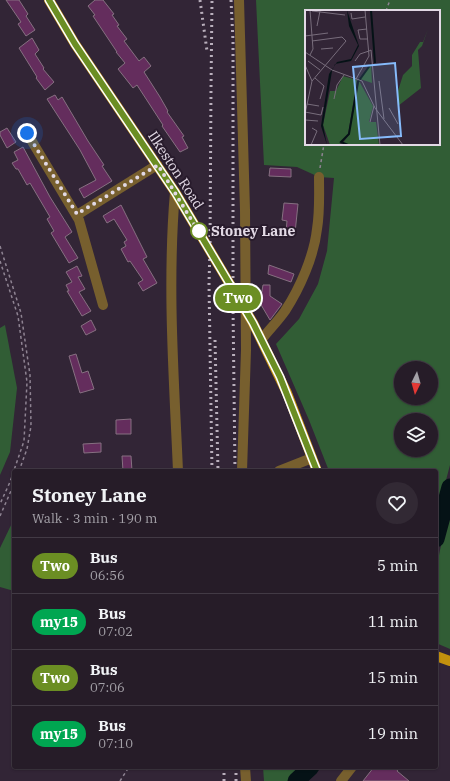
<!DOCTYPE html>
<meta charset="utf-8">
<style>
:root{--surface:#261c28;--page:#322934;--text:#f1f3f6;--muted:#a4a1a8;--line:#423a45}
body{margin:0;font-family:"IBM Plex Serif",serif;background:var(--page);color:var(--text);height:100vh;display:flex;flex-direction:column;font-size:15px;white-space:nowrap}
*{box-sizing:border-box;margin:0}
p{font-size:13px;color:var(--muted)}
.icon{flex:none;width:22px;height:22px;fill:none;stroke:currentColor;stroke-width:2;stroke-linecap:round;stroke-linejoin:round}
.map{position:relative;flex:1;overflow:hidden}
.sheet{position:absolute;left:12px;top:469px;width:426px;height:300px;display:flex;flex-direction:column;background:var(--surface);border-radius:4px;box-shadow:0 1px 3px #0004,0 0 0 1px var(--line)}
.sheet>*{flex:none}
.badge{padding:0 8px;border-radius:13px;font-size:14px;line-height:26px}
.needle{width:26px;rotate:185deg}
.tools{position:absolute;left:394px;top:361px;display:grid;gap:8px}
.tools a{display:grid;place-items:center;width:44px;height:44px;border-radius:50%;background:var(--surface);box-shadow:0 1px 3px #0004,0 0 0 1px var(--line);font-size:20px}
.you{position:absolute;width:20px;height:20px;margin:-10px;border:3px solid #fff;border-radius:50%;background:#1a73e8;box-shadow:0 0 0 6px #1a73e833}
.map>.badge{position:absolute;translate:-50% -50%;box-shadow:0 0 0 2px #fff}
.round{display:grid;place-items:center;flex:none;width:42px;height:42px;border-radius:21px;background:var(--page)}
.overview{display:flex;align-items:center;justify-content:space-between;height:68px;padding:0 20px}
h1{font-size:19px;font-weight:800;line-height:30px}
ul{padding:0;list-style:none}
li{display:flex;align-items:center;gap:12px;height:56px;padding:0 20px;border-top:1px solid var(--line)}
li div{flex:1}
li b{display:block;font-size:15px}
li em{font-style:normal}
li .badge{min-width:44px;font-weight:700;text-align:center}
.map>svg:first-child{display:block}
.green{fill:#315d35;fill-rule:evenodd}
.lines{fill:none;stroke-linecap:round;stroke-linejoin:round}
.river{stroke:#051216;stroke-width:17}
.building{fill:#642d5d;stroke:#867081}
.path{stroke:#8f8493;stroke-width:1.5;stroke-dasharray:3 3;stroke-linecap:butt}
.minor{stroke:#775f2e;stroke-width:10}
.major{stroke:#c3910e;stroke-width:10}
.rail{stroke:#b9afbc;stroke-width:3;stroke-dasharray:2 4;stroke-linecap:butt}
.line-casing{stroke:#fff;stroke-width:9}
.line{stroke:#6b8e23;stroke-width:6}
.walk{stroke:#e2d9e5;stroke-width:4;stroke-dasharray:0 7.2}
.stop-dot{fill:#fff;stroke:#6b8e23;stroke-width:2}
.labels{text-anchor:middle;dominant-baseline:central;stroke-width:4;stroke-linejoin:round;paint-order:stroke}
.street-label{font-size:14px;fill:#e2d9e5;stroke:#281b2c}
.stop-label{font-size:14px;font-weight:bold;fill:#e2d9e5;stroke:#281b2c;text-anchor:start}
.inset-river{fill:none;stroke:#051216;stroke-width:2}
.inset-road{fill:none;stroke:#786d7c;stroke-width:1}
.view{fill:#86bbfb;fill-opacity:0.15;stroke:#86bbfb;stroke-width:2}
.inset-edge{fill:none;stroke:#e2d9e5;stroke-width:2}
</style>
<div class="map">
<svg width="450" height="781" viewBox="0 0 450 781">
<rect width="100%" height="100%" fill="#322536"/>
<!-- green -->
<g class="green">
<path d="M256,0H450V465L436,518V471H329L309,420L276,344L299,319L318,284L327,251L334,178L319,177L297,167L264,165ZM306,11H439V144H306ZM401,368H431V398H401ZM401,420H431V450H401Z"/>
<polygon points="5,325 17,388 10,452 0,475 0,328"/>
<polygon points="450,510 450,649 436,643 436,571 440,550"/>
<polygon points="14,519 14,591 0,587 0,548"/>
<polygon points="263,767 302,767 291,781 264,781"/>
</g>
<g class="lines">
<!-- river -->
<g class="river">
<polyline points="436,539 450,487"/>
<polyline points="296,781 311,767"/>
</g>
</g>
<!-- building -->
<g class="building">
<polygon points="6,0 19,0 28,14 26,16 35,30 26,36 18,24 21,22"/>
<polygon points="95,0 103,0 114,14 112,15 119,25 117,26 127,39 124,41 139,61 144,57 151,66 144,72 160,97 168,111 167,112 184,136 182,137 188,148 180,152 162,126 163,125 137,85 133,88 118,69 125,63 116,52 117,52 93,16 95,15 88,6"/>
<polygon points="32,38 39,50 35,54 44,68 43,69 54,82 45,90 36,78 37,77 19,48"/>
<polygon points="55,95 58,100 62,97 88,141 104,165 102,166 112,181 84,198 79,189 96,180 80,150 47,99"/>
<polygon points="7,128 16,142 7,148 0,135 0,132"/>
<polygon points="23,147 50,197 72,232 65,237 78,258 69,263 51,233 54,231 47,219 50,217 30,183 27,185 18,169 16,169 12,163 18,160 14,152"/>
<polygon points="270,168 291,169 291,177 269,176"/>
<polygon points="284,203 298,204 295,233 286,232 287,221 282,220"/>
<polygon points="121,205 147,257 143,259 157,283 143,291 138,283 143,280 130,261 128,262 121,249 126,246 124,242 127,240 114,219 107,223 103,216"/>
<polygon points="269,265 294,274 291,282 268,274"/>
<polygon points="77,266 82,276 78,277 85,289 79,292 91,311 82,316 67,291 69,291 66,285 72,282 66,272"/>
<polygon points="263,285 270,285 270,296 282,304 270,320 260,303"/>
<polygon points="91,320 96,330 86,335 81,326"/>
<polygon points="76,354 82,373 88,371 94,389 80,393 69,356"/>
<polygon points="131,419 131,434 116,434 116,420"/>
<polygon points="101,443 101,452 84,453 83,444"/>
<polygon points="122,456 131,456 132,471 123,471"/>
<polygon points="374,767 400,767 397,771 409,781 363,781"/>
</g>
<g class="lines">
<!-- path -->
<g class="path">
<polyline points="386,11 390,0"/>
<polyline points="320,168 324,144"/>
<polyline points="0,246 21,313 30,375 31,426 27,449 19,471"/>
<polyline points="0,261 18,316 27,382 24,441 10,482 0,504"/>
<polyline points="0,516 14,484"/>
<polyline points="120,781 129,767"/>
</g>
<!-- minor -->
<g class="minor">
<polyline points="239,0 245,210 246,350 242,471"/>
<polyline points="27,133 79,220 103,305"/>
<path d="M175,192C167,285 174,378 178,471"/>
<polyline points="77,215 157,165"/>
<path d="M262,339C269,330 278,321 285,311C300,288 314,256 317,229C320,211 319,194 319,177"/>
<polyline points="279,471 312,458"/>
<polyline points="245,767 246,781"/>
<polyline points="341,781 352,767"/>
</g>
<!-- major -->
<g class="major">
<polyline points="49,0 75,44 175,192 253,323 287,393 317,471"/>
<polyline points="436,656 450,661"/>
</g>
<!-- rail -->
<g class="rail">
<polyline points="200,0 207,51"/>
<polyline points="231,0 233,41 233,307 235,471"/>
<polyline points="215,340 218,471"/>
<polyline points="212,471 209,284 210,247 211,89 212,0"/>
<polyline points="224,767 224,781"/>
<polyline points="236,767 236,781"/>
</g>
</g>
<g class="lines">
<!-- line casing -->
<g class="line-casing">
<polyline id="line" points="49,0 75,44 175,192 253,323 280,377 317,471"/>
</g>
<!-- line -->
<use href="#line" class="line"/>
<!-- walk -->
<polyline class="walk" points="27,133 77,214 158,165 200,234 199,231"/>
</g>
<!-- markers -->
<circle class="stop-dot" cx="199" cy="231" r="8"/>
<g class="labels">
<!-- street labels -->
<g class="street-label">
<text transform="translate(176 170) rotate(57)">Ilkeston Road</text>
</g>
<!-- stop labels -->
<g class="stop-label">
<text x="211" y="231">Stoney Lane</text>
</g>
</g>
<!-- overview -->
<g transform="translate(305 10)">
<rect width="135" height="135" fill="#322536"/>
<path d="M123,19L117,36L113,40L116,78L93,96L92,84L98,65L107,56V45L115,32H118ZM66,54L67,73L55,69ZM38,66L52,70L43,124L34,135H25L18,115L25,81H31ZM54,71L68,96L64,112H71L74,135L37,134L44,125Z" fill="#315d35"/>
<path d="M42,0L54,36L46,51L30,54L27,61L18,115L22,135L16,116L24,64L32,52L46,49L53,35L44,16Z" fill="#051216"/>
<path class="inset-river" d="M66,0L70,53M43,135L36,132L44,124L53,72L66,54"/>
<path class="inset-road" d="M5,0L8,39L5,45M7,1L40,5M46,3L47,9L60,7M12,16L15,1M62,19L53,20L55,29H63M0,26L23,23M7,31L37,27L41,31M16,39L28,38M64,41L66,40L75,135M0,42L27,60L57,71L70,98L98,135M3,51L15,60M50,51L55,44L64,41M0,55L7,71L0,104M10,68L19,76L15,89M51,69L64,46L60,0M7,71L41,31M74,71L79,109M29,89L32,75L39,65M2,94L14,96M84,98L93,114M0,102L16,105L18,97M0,110L13,111M65,112L69,96M6,135L12,121L7,118"/>
<path class="view" d="M90,53L96,126L55,129L48,57Z"/>
<rect width="135" height="135" class="inset-edge"/>
</g>
</svg>
<div class="tools">
<a><svg class="needle" viewBox="-14 -14 28 28"><path d="M0-13l5 13h-10z" fill="#e53935"/><path d="M0 13l5-13h-10z" fill="#a4a1a8"/></svg></a>
<a><svg class="icon" aria-label="layers" viewBox="0 0 24 24"><path d="M12 4l9 5-9 5-9-5zM3 14l9 5 9-5"/></svg></a>
</div>
<div class="you" style="left:27px;top:133px"></div>
<b class="badge" style="left:238px;top:298px;background:#6b8e23;color:#fff">Two</b>
<section class="sheet">
<div class="overview"><div><h1>Stoney Lane</h1><p>Walk · 3 min · 190 m</p></div><a class="round"><svg class="icon" aria-label="heart" viewBox="0 0 24 24"><path d="M12 20l-8-8c-3-5 5-10 8-4 3-6 11-1 8 4z"/></svg></a></div>
<ul>
<li><span class="badge" style="background:#6b8e23;color:#fff">Two</span><div><b>Bus</b><p>06:56</p></div><em>5 min</em></li>
<li><span class="badge" style="background:#00a651;color:#fff">my15</span><div><b>Bus</b><p>07:02</p></div><em>11 min</em></li>
<li><span class="badge" style="background:#6b8e23;color:#fff">Two</span><div><b>Bus</b><p>07:06</p></div><em>15 min</em></li>
<li><span class="badge" style="background:#00a651;color:#fff">my15</span><div><b>Bus</b><p>07:10</p></div><em>19 min</em></li>
</ul>
</section>
</div>
